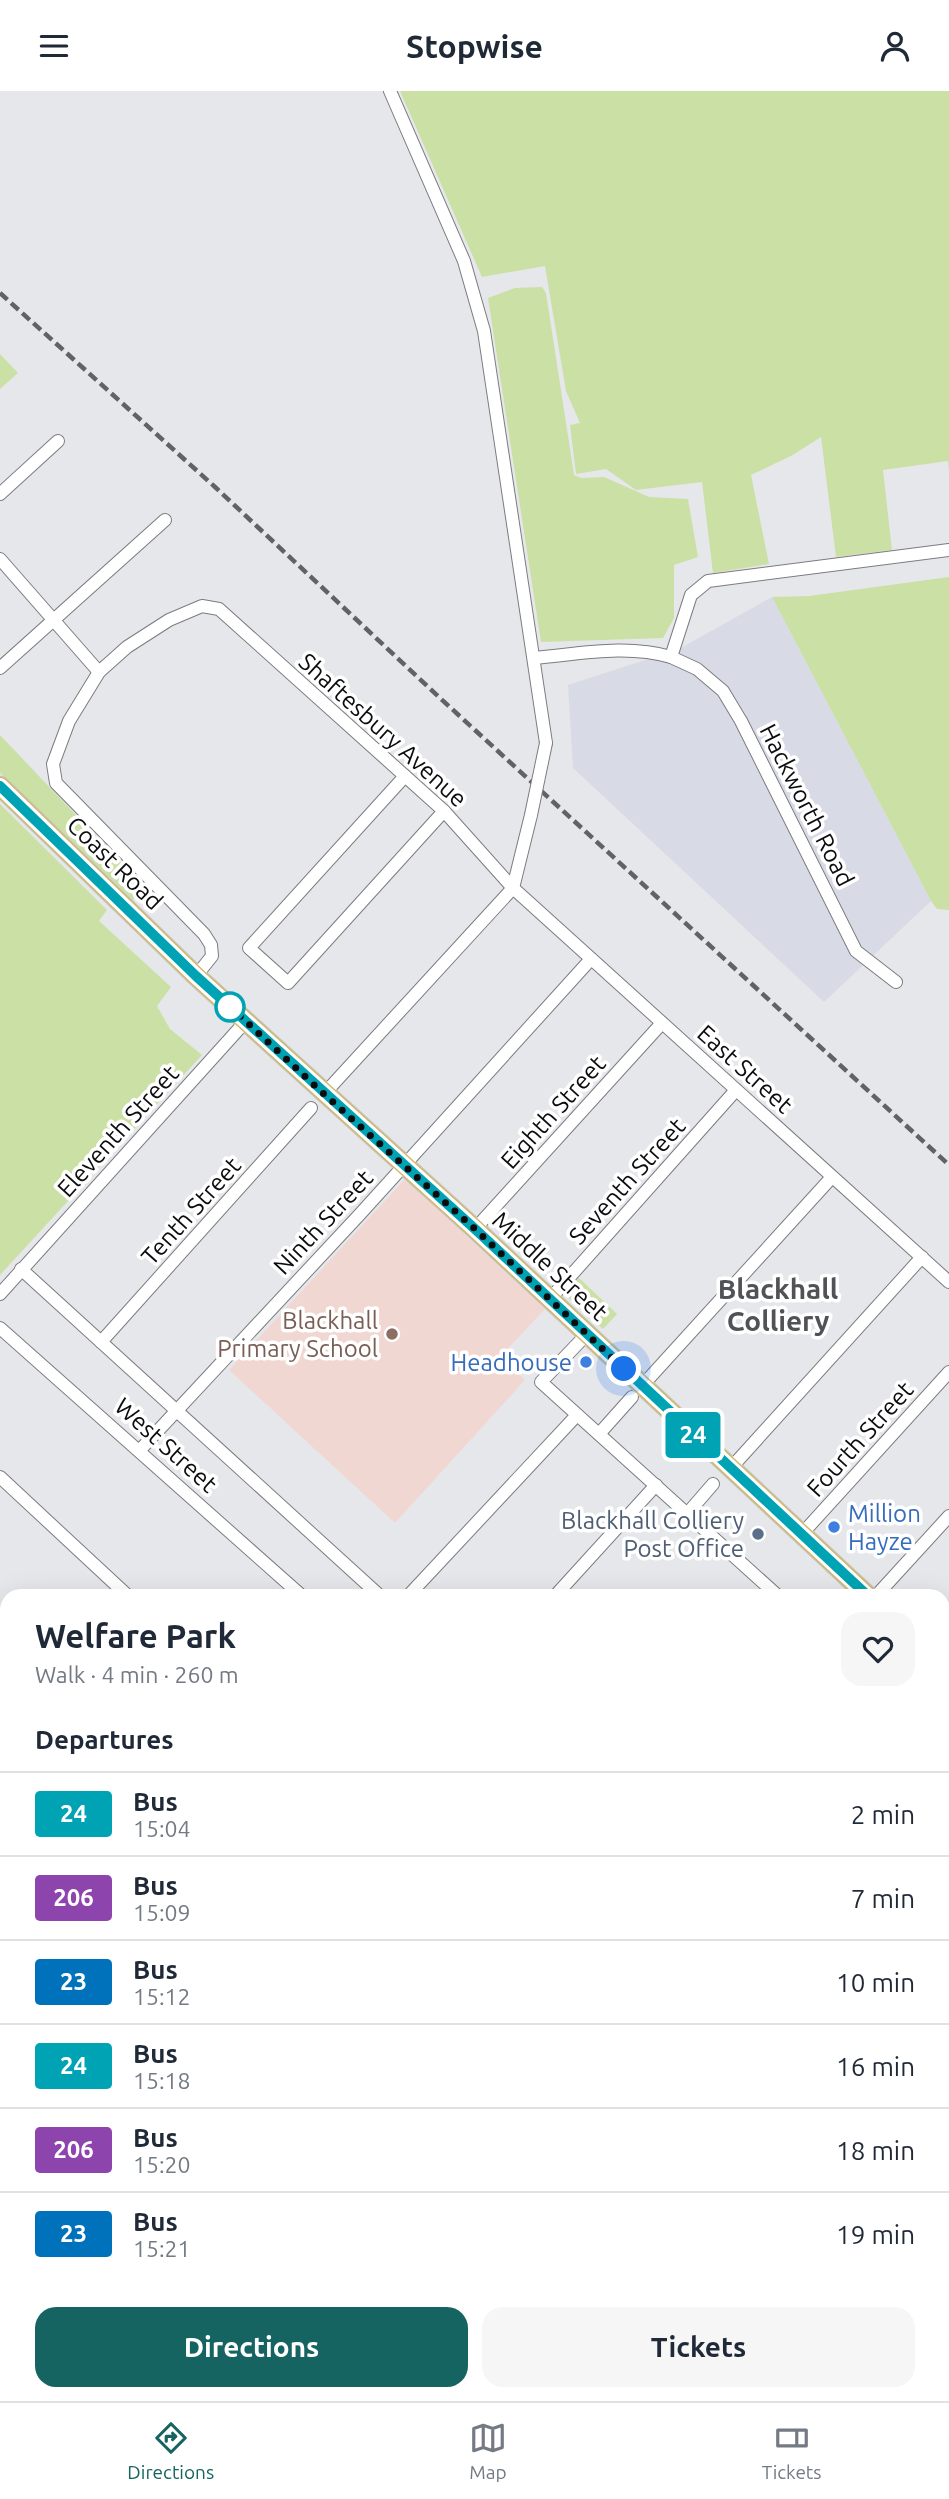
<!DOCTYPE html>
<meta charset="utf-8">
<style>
:root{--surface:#fff;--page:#f6f6f7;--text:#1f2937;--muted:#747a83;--line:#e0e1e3;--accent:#166461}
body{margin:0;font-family:Ubuntu,sans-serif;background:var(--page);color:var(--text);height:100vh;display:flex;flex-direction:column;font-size:26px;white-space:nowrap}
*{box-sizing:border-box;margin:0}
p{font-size:23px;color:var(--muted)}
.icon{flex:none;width:38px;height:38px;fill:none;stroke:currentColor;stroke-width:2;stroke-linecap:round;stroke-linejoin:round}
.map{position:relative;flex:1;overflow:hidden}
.details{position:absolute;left:0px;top:1498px;width:950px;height:812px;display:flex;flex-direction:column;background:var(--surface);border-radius:21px 21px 0 0;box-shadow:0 7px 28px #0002}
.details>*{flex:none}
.badge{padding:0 14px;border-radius:5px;font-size:24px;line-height:46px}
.you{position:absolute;width:35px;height:35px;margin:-18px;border:5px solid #fff;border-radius:50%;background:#1a73e8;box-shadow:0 0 0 10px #1a73e833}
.map>.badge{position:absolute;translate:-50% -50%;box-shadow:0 0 0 4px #fff}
h2{padding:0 35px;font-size:26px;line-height:63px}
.round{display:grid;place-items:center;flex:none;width:74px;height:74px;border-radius:21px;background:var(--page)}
.head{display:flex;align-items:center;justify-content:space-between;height:119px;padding:0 35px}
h1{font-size:33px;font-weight:700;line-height:52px}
.cta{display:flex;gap:14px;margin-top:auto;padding:14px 35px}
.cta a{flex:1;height:80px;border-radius:21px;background:var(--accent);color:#fff;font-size:28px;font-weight:700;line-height:80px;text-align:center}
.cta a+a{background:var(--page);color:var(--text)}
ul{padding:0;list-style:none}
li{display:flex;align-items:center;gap:21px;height:84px;padding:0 35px;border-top:2px solid var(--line)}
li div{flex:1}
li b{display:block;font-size:26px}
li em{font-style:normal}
li .badge{min-width:77px;font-weight:700;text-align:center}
header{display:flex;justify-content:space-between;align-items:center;height:91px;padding:0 35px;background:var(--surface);font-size:32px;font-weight:700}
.menu{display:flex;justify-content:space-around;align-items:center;height:98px;border-top:2px solid var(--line);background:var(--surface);font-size:19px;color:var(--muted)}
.menu a{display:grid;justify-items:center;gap:4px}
.menu .on{color:var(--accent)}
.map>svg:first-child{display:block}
.built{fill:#d8dbe6}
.education{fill:#f1d7d2}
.green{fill:#cbe0a5}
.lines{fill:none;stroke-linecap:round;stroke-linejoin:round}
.minor-casing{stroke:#7b7c7f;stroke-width:14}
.secondary-casing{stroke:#7b7c7f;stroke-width:19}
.primary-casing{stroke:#c5c5c5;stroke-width:21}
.minor{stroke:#fff;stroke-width:12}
.secondary{stroke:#fff;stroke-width:18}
.primary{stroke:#d2b96e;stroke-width:19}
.rail{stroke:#626265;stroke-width:4.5;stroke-dasharray:10 5;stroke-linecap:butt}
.minor-bridge-casing{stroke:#7b7c7f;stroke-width:14;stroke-linecap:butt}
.minor-bridge{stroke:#fff;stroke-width:12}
.line-casing{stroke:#fff;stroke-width:16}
.line{stroke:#00a3b4;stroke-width:10}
.walk{stroke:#0c0c0e;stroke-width:7;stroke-dasharray:0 12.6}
.stop-dot{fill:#fff;stroke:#00a3b4;stroke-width:3.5}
.education-dot{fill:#8d6e63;stroke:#fff;stroke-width:2.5}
.shop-dot{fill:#3f7fe0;stroke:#fff;stroke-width:2.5}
.service-dot{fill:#5c6f8a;stroke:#fff;stroke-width:2.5}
.labels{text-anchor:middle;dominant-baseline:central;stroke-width:7;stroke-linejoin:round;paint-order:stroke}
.street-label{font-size:24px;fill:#0c0c0e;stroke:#fff}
.education-label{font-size:24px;fill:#785e54;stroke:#fff;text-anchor:end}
.shop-label{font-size:24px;fill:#366cbe;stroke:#fff;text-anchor:end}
.service-label{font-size:24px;fill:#4e5e75;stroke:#fff;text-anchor:end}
.quarter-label{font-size:28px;font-weight:bold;fill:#515255;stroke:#fff}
</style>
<header><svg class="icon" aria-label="menu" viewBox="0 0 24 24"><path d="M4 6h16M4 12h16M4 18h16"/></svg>Stopwise<svg class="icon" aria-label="person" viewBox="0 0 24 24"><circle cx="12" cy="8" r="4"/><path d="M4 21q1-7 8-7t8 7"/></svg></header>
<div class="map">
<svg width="949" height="2310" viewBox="0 0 949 2310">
<rect width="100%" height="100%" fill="#e6e7eb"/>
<!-- built -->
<polygon class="built" points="772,506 931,810 824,911 573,677 568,594 679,558"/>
<!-- education -->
<polygon class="education" points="405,1088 545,1218 500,1266 525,1289 395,1432 229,1279"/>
<!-- green -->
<g class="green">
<polygon points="400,0 949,0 949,380 948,370 883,379 892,459 836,466 821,346 791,365 751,384 769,473 713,482 702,391 636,399 606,378 576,383 570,334 580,332 566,300 545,175 482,186"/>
<polygon points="542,196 546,202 574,384 581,387 604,386 649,406 688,408 698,466 674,474 674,527 663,547 541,551 488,207 515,197"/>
<polygon points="0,263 18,282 0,298"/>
<polygon points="949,486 949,819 937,818 931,810 772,506 809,505"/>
<polygon points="0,644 145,797 133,809 0,682"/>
<polygon points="0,713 107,819 99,830 171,896 157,915 170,938 202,964 0,1184"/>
<polygon points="579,1187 617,1223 603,1238 564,1203"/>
</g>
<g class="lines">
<!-- minor casing -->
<g class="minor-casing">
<g id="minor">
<polyline points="390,0 464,170 484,240 546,652"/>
<polyline points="0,403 58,350"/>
<polyline points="0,468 99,581"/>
<polyline points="671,566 697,578 723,600 741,630 856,860 896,891"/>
<path d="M534,567C580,563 626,553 671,566L691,504L708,490L949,459"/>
<polyline points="0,577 165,429"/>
<polyline points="405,685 249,857 288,892 444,720"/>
<polyline points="196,885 212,865 211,854 204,843 56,692 53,673 69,630 99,581 127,556 169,529 202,515 219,518 444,720 513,797 949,1191"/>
<polyline points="324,1003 513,797 531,724"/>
<polyline points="475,1138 662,932"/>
<polyline points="21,1178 380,1505"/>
<polyline points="0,1203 246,930"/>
<polyline points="550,1208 736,999"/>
<polyline points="0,1237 302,1505"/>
<polyline points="587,1243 541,1291 778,1505"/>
<polyline points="101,1251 311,1017"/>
<polyline points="642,1295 832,1086"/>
<polyline points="599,1343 632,1306"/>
<polyline points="140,1359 361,1122 591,868"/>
<polyline points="730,1378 922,1166"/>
<polyline points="0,1386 128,1505"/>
<polyline points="687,1423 713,1393"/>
<polyline points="801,1444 949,1281"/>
<polyline points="408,1505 577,1324"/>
<polyline points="555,1505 656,1394"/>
<polyline points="876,1505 949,1425"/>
<polyline points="943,1655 949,1661"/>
<polyline points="0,1716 7,1708"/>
<polyline points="0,1837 7,1838"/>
<polyline points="943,2122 949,2123"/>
<polyline points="624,2303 627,2310"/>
</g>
</g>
<!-- secondary casing -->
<g class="secondary-casing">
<g id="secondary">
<polyline points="943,2207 949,2207"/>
<polyline points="0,2286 7,2286"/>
</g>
</g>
<!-- primary casing -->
<g class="primary-casing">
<g id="primary">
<polyline points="0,695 196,885 475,1138 868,1505"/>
<polyline points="943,1574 949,1579"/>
</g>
</g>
<!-- minor -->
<use href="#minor" class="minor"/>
<!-- secondary -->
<use href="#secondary" class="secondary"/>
<!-- primary -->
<use href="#primary" class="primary"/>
<!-- rail -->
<polyline class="rail" points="0,202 215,396 440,607 949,1074"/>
<!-- minor-bridge casing -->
<g class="minor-bridge-casing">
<polyline id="minor-bridge" points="531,724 546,652"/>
</g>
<!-- minor-bridge -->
<use href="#minor-bridge" class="minor-bridge"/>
</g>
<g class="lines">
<!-- line casing -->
<g class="line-casing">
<polyline id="line" points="0,695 196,885 475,1138 868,1505"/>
</g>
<!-- line -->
<use href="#line" class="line"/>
<!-- walk -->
<polyline class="walk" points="230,916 226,912 324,1003 475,1138 624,1278"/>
</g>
<!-- markers -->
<circle class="stop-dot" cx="230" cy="916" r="14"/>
<circle class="education-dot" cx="392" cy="1243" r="7"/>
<g class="shop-dot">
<circle cx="586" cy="1271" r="7"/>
<circle cx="834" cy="1436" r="7"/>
</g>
<circle class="service-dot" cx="758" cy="1443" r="7"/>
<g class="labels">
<!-- street labels -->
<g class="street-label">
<text transform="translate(383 639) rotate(42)">Shaftesbury Avenue</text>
<text transform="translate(807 714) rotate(63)">Hackworth Road</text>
<text transform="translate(115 772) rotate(44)">Coast Road</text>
<text transform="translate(745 978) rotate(42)">East Street</text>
<text transform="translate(553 1021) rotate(-48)">Eighth Street</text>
<text transform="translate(118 1040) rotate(-48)">Eleventh Street</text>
<text transform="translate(627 1090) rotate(-48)">Seventh Street</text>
<text transform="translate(191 1120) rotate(-48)">Tenth Street</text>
<text transform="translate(323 1131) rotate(-47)">Ninth Street</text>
<text transform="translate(550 1175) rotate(43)">Middle Street</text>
<text transform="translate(860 1348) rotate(-48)">Fourth Street</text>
<text transform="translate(166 1354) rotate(42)">West Street</text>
</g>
<!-- education labels -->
<g class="education-label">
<text x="378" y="1229">Blackhall<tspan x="378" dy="28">Primary School</tspan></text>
</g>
<!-- shop labels -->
<g class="shop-label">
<text x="572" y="1271">Headhouse</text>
<text x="848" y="1422" text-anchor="start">Million<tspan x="848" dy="28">Hayze</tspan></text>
</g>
<!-- service labels -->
<g class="service-label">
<text x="744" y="1429">Blackhall Colliery<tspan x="744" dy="28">Post Office</tspan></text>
</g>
<!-- quarter labels -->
<g class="quarter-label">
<text x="778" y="1197">Blackhall<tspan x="778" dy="32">Colliery</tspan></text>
</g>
</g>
</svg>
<div class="you" style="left:624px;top:1278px"></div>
<b class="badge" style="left:693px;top:1344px;background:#00a3b4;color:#fff">24</b>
<section class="details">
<div class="head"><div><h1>Welfare Park</h1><p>Walk · 4 min · 260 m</p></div><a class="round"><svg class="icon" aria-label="heart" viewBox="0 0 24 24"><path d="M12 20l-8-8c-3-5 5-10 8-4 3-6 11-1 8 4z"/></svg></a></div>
<h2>Departures</h2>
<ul>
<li><span class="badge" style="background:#00a3b4;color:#fff">24</span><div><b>Bus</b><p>15:04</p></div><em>2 min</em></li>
<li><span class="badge" style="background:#8e44ad;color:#fff">206</span><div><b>Bus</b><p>15:09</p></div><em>7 min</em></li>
<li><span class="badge" style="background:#0072bc;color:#fff">23</span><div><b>Bus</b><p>15:12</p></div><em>10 min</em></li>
<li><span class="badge" style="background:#00a3b4;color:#fff">24</span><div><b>Bus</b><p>15:18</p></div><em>16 min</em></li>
<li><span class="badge" style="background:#8e44ad;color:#fff">206</span><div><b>Bus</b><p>15:20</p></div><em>18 min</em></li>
<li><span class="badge" style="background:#0072bc;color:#fff">23</span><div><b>Bus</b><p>15:21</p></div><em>19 min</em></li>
</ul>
<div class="cta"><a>Directions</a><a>Tickets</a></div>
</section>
</div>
<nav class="menu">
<a class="on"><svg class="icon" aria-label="directions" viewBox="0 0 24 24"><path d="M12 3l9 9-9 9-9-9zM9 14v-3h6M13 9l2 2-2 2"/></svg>Directions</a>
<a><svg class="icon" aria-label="map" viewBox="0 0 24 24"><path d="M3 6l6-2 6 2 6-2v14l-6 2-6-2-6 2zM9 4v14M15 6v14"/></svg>Map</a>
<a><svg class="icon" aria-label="tickets" viewBox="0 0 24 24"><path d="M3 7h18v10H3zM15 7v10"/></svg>Tickets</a>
</nav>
